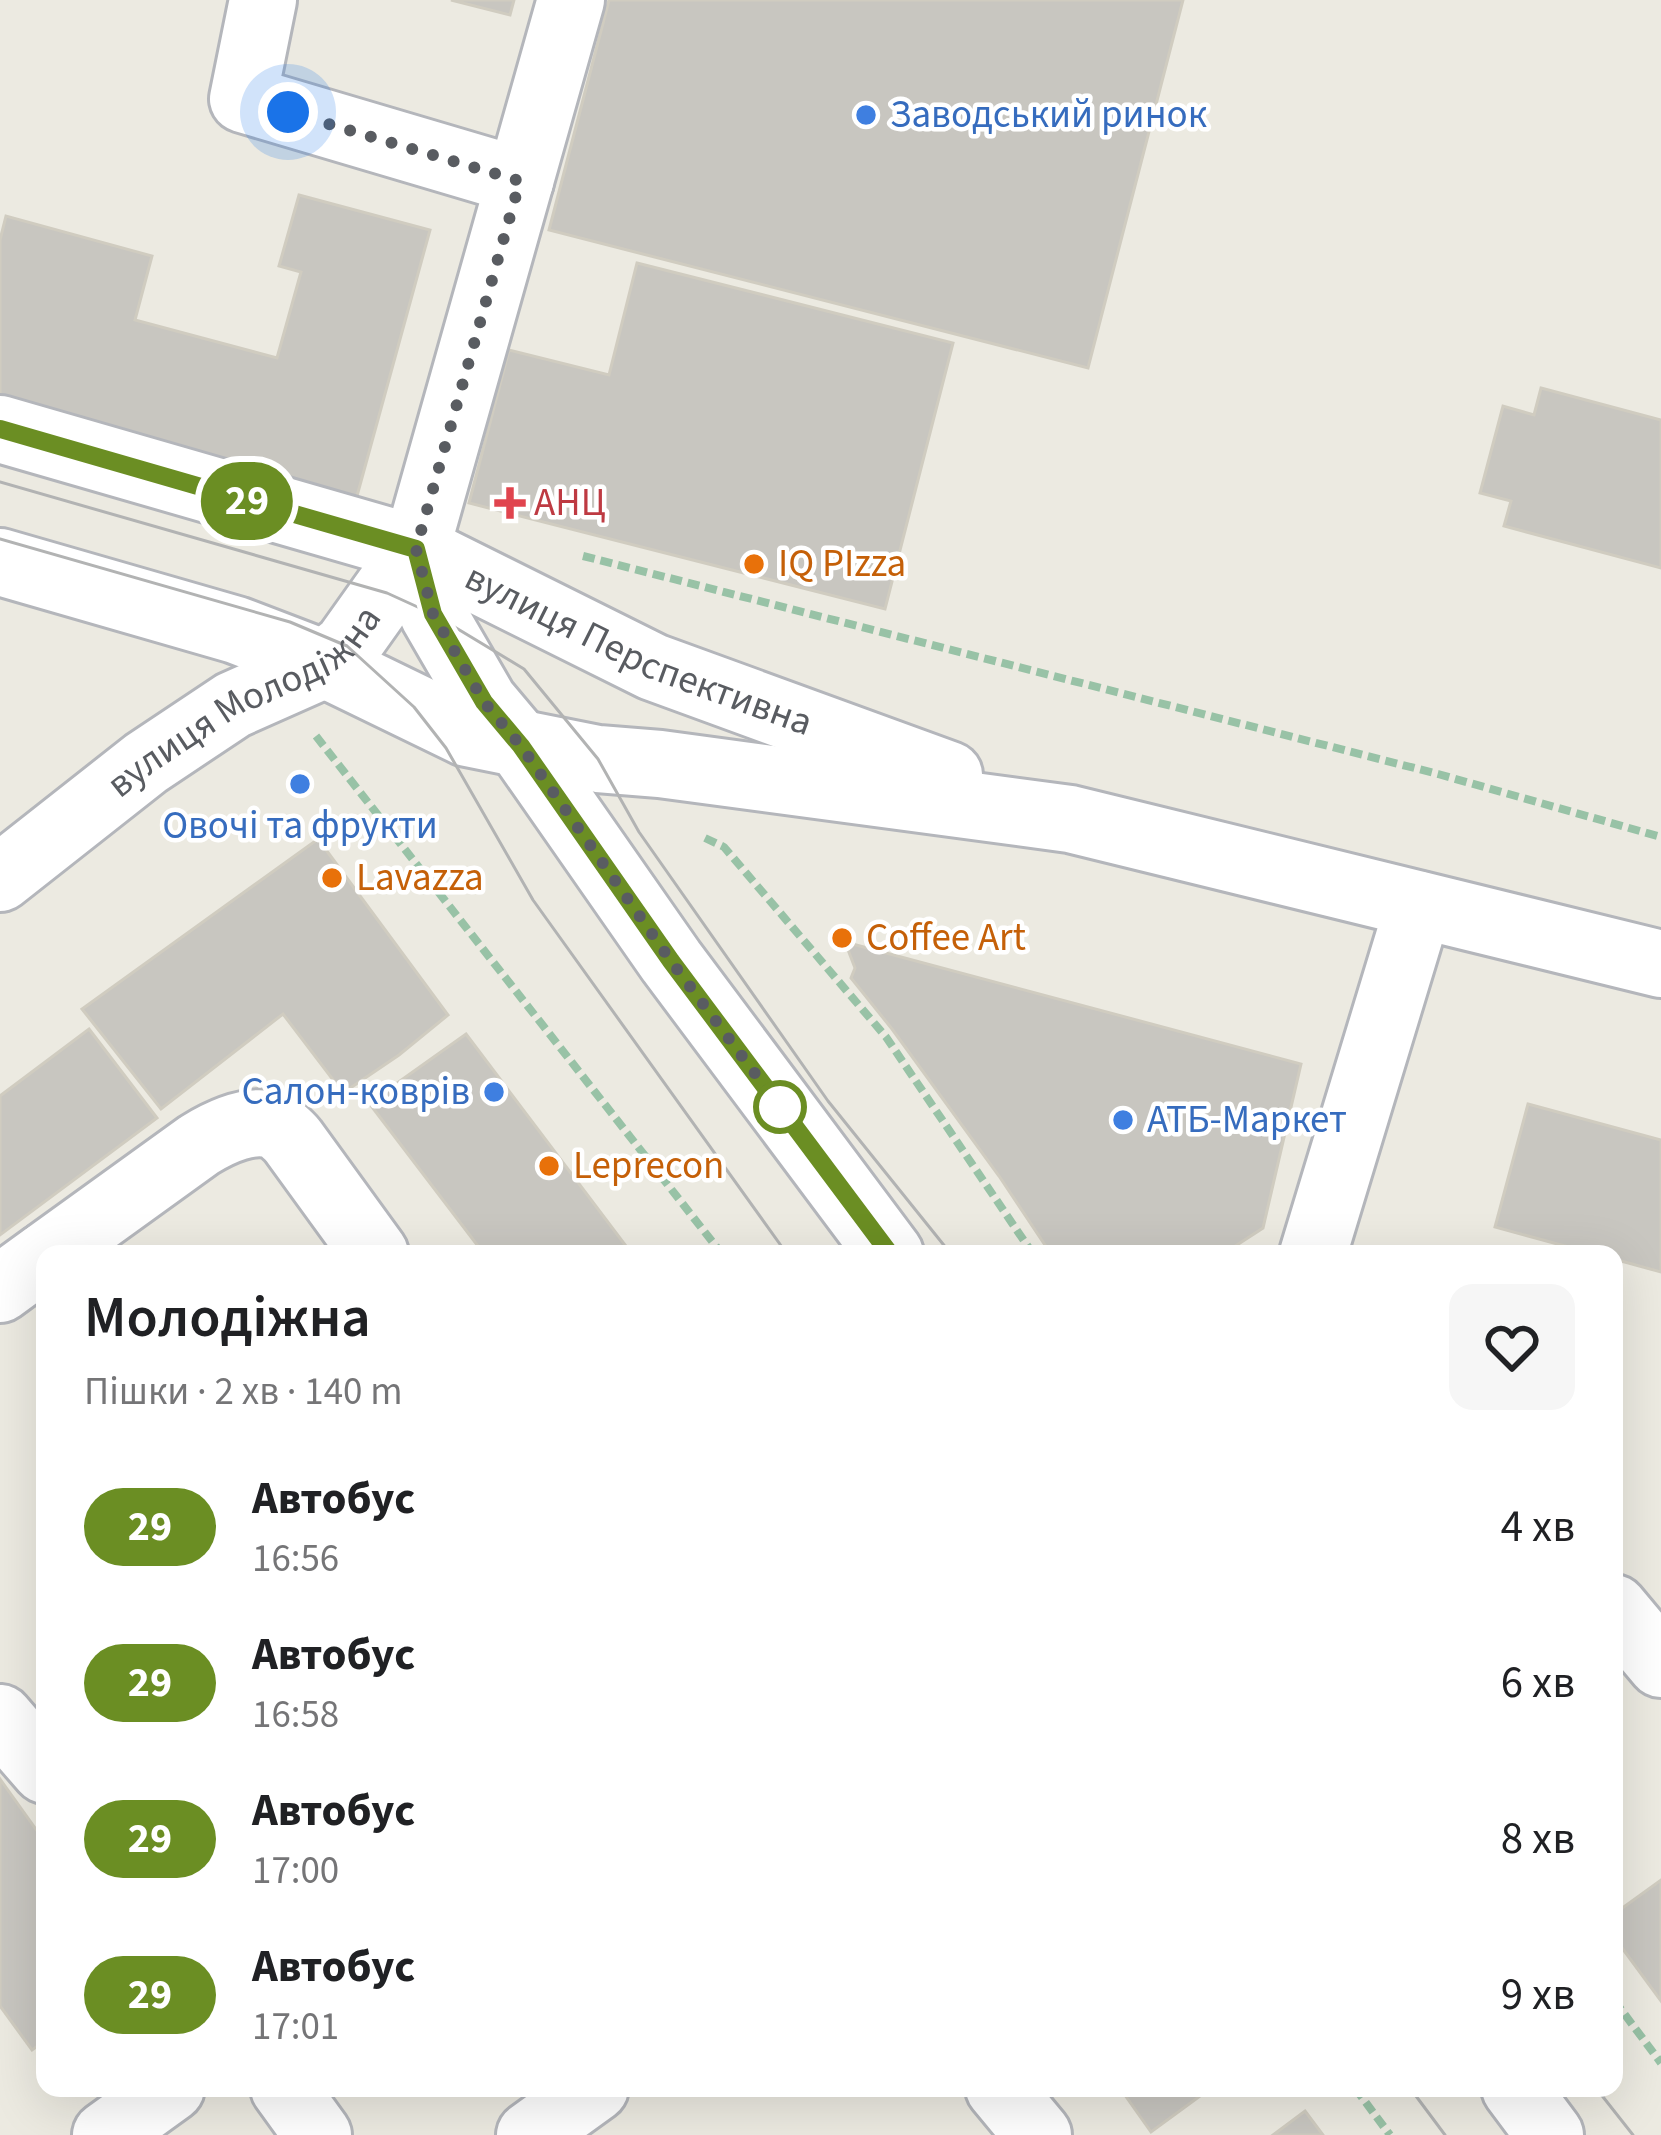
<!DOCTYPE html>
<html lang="uk">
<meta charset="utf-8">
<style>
:root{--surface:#fff;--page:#f6f6f6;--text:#202124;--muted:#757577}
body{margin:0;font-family:"Source Sans 3",sans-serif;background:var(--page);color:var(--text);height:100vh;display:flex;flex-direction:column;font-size:45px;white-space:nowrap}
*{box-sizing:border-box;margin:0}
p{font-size:39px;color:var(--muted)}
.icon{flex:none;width:66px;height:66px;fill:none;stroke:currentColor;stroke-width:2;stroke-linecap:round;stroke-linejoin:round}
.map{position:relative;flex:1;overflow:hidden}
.drawer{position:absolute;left:36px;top:1245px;width:1587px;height:852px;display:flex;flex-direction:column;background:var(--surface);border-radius:24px;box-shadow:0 12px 48px #0002}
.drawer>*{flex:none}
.badge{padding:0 24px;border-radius:39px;font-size:42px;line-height:78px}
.you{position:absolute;width:60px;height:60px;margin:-30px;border:9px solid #fff;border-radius:50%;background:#1a73e8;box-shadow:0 0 0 18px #1a73e833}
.map>.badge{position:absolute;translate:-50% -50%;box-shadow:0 0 0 6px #fff}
.round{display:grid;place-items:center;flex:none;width:126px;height:126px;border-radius:24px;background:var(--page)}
.summary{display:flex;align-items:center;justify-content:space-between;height:204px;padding:0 48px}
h1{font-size:57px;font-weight:600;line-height:90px}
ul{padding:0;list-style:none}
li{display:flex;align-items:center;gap:36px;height:156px;padding:0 48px}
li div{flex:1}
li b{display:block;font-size:45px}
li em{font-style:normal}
li .badge{min-width:132px;font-weight:700;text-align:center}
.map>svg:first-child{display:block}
.building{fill:#c8c6c0;stroke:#d0ccc0;stroke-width:3}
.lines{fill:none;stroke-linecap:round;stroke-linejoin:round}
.minor-casing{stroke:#b4b6bb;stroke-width:72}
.path{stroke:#98c2a6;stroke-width:8;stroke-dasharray:12 6;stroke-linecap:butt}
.minor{stroke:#fff;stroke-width:66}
.tram{stroke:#b2b3b3;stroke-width:3}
.line-casing{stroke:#fff;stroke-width:27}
.line{stroke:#6b8e23;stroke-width:18}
.walk{stroke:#595c61;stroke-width:12;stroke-dasharray:0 21.6}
.shop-dot{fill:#3f7fe0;stroke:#fff;stroke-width:4.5}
.health-dot{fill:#e0444e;stroke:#fff;stroke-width:4.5}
.food-dot{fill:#e8710a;stroke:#fff;stroke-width:4.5}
.stop-dot{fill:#fff;stroke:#6b8e23;stroke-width:6}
.labels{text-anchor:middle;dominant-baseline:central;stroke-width:9;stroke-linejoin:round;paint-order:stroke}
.shop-label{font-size:39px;fill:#366cbe;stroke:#fff;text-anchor:start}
.health-label{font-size:39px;fill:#be3a42;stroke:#fff;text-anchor:start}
.food-label{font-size:39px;fill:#c56008;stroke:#fff;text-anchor:start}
.street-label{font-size:39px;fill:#595c61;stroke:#fff}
</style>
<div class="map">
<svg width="1661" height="2135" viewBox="0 0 1661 2135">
<rect width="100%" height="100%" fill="#eceae1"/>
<!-- building -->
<g class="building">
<polygon points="451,0 514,0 510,15"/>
<polygon points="609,0 1183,0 1088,368 549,230"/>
<polygon points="299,195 430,230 354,507 0,412 0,240 6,216 152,256 135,320 277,358 301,272 279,266"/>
<polygon points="637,263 953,343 885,609 469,503 509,350 609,375"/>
<polygon points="1541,388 1661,420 1661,568 1504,526 1511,501 1480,493 1503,406 1534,415"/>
<polygon points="318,839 448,1015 399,1055 343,1093 283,1014 161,1109 82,1009"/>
<polygon points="845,942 1301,1064 1263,1228 1223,1254 1051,1254 999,1176 892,1029 851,978 855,968"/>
<polygon points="89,1029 157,1118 0,1235 0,1096"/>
<polygon points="466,1034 632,1254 484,1254 369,1103"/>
<polygon points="1528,1104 1661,1140 1661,1272 1614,1259 1614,1254 1594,1254 1495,1227"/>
<polygon points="0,1779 45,1842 45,2041 32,2050 0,2006"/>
<polygon points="1661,1880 1661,2001 1614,1937 1614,1914"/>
<polygon points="1120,2088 1211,2088 1151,2132"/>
<polygon points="1305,2111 1323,2135 1273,2135"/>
</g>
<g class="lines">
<!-- minor casing -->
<g class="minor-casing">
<g id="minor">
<polyline points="263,0 243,99 520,181"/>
<path id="s1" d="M0,429L416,549L653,667L949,775"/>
<polyline points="416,549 433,614 484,702 521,746 671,961 890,1254"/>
<polyline points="0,562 236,630 325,664 467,733 598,759 660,764 1070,819 1661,964"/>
<path id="s2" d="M0,878L146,763L233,705L325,664L347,646L416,549L571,0"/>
<path d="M48,1254L199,1145C220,1132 253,1116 278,1127C281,1129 291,1138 293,1141L375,1254"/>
<polyline points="1313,1254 1419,905"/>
<polyline points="0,1289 45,1256"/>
<polyline points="1614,1608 1661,1664"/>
<polyline points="0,1718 45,1770"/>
<polyline points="284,2088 318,2135"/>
<polyline points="999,2088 1038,2135"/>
<polyline points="1515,2088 1550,2135"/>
<polyline points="106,2135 171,2088"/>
<polyline points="530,2135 595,2088"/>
</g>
</g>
<!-- path -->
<g class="path">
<polyline points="583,556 1438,774 1661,837"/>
<polyline points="316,736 722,1254"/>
<polyline points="705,838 724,847 886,1037 1033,1254"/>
<polyline points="1614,2000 1661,2063"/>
<polyline points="1355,2088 1390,2135"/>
</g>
<!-- minor -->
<use href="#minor" class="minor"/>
<!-- tram -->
<g class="tram">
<polyline points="0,482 387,593 433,614 524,669 598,759 639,832 828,1101 951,1254"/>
<polyline points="0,539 290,622 347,646 414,707 446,748 533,900 787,1254"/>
<polyline points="1410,2088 1445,2135"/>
<polyline points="1596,2088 1633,2135"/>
</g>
</g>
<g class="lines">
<!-- line casing -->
<g class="line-casing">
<polyline id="line" points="0,429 416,549 433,614 484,702 521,746 671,961 890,1254"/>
</g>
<!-- line -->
<use href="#line" class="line"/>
<!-- walk -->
<polyline class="walk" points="288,112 520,181 416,549 433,614 484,702 521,746 671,961 780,1107"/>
</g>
<!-- markers -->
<g class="shop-dot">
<circle cx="866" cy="115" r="12"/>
<circle cx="300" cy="784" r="12"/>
<circle cx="494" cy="1092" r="12"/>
<circle cx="1123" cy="1120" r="12"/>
</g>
<path class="health-dot" d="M504 485h12v12h12v12h-12v12h-12v-12h-12v-12h12z"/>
<g class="food-dot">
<circle cx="754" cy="564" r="12"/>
<circle cx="332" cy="878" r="12"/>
<circle cx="842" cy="938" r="12"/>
<circle cx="549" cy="1166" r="12"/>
</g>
<circle class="stop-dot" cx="780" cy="1107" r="24"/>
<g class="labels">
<!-- shop labels -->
<g class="shop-label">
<text x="890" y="115">Заводський ринок</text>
<text x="300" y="826" text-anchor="middle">Овочі та фрукти</text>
<text x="470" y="1092" text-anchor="end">Салон-коврів</text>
<text x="1147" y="1120">АТБ-Маркет</text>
</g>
<!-- health labels -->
<g class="health-label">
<text x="534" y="503">АНЦ</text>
</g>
<!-- food labels -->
<g class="food-label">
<text x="778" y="564">IQ PIzza</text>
<text x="356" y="878">Lavazza</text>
<text x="866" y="938">Coffee Art</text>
<text x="573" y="1166">Leprecon</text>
</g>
<!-- street labels -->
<g class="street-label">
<text stroke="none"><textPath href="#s1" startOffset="678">вулиця Перспективна</textPath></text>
<text stroke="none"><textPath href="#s2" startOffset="303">вулиця Молодіжна</textPath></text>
</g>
</g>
</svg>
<div class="you" style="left:288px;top:112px"></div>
<b class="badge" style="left:247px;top:501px;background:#6b8e23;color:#fff">29</b>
<section class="drawer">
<div class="summary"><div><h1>Молодіжна</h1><p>Пішки · 2 хв · 140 m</p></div><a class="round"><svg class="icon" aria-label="heart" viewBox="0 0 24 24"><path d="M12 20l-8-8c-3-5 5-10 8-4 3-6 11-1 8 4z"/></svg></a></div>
<ul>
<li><span class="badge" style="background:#6b8e23;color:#fff">29</span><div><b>Автобус</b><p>16:56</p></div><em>4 хв</em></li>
<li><span class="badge" style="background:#6b8e23;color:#fff">29</span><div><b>Автобус</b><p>16:58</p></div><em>6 хв</em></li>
<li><span class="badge" style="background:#6b8e23;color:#fff">29</span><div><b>Автобус</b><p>17:00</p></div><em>8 хв</em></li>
<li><span class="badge" style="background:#6b8e23;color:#fff">29</span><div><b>Автобус</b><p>17:01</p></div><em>9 хв</em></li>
</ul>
</section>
</div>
